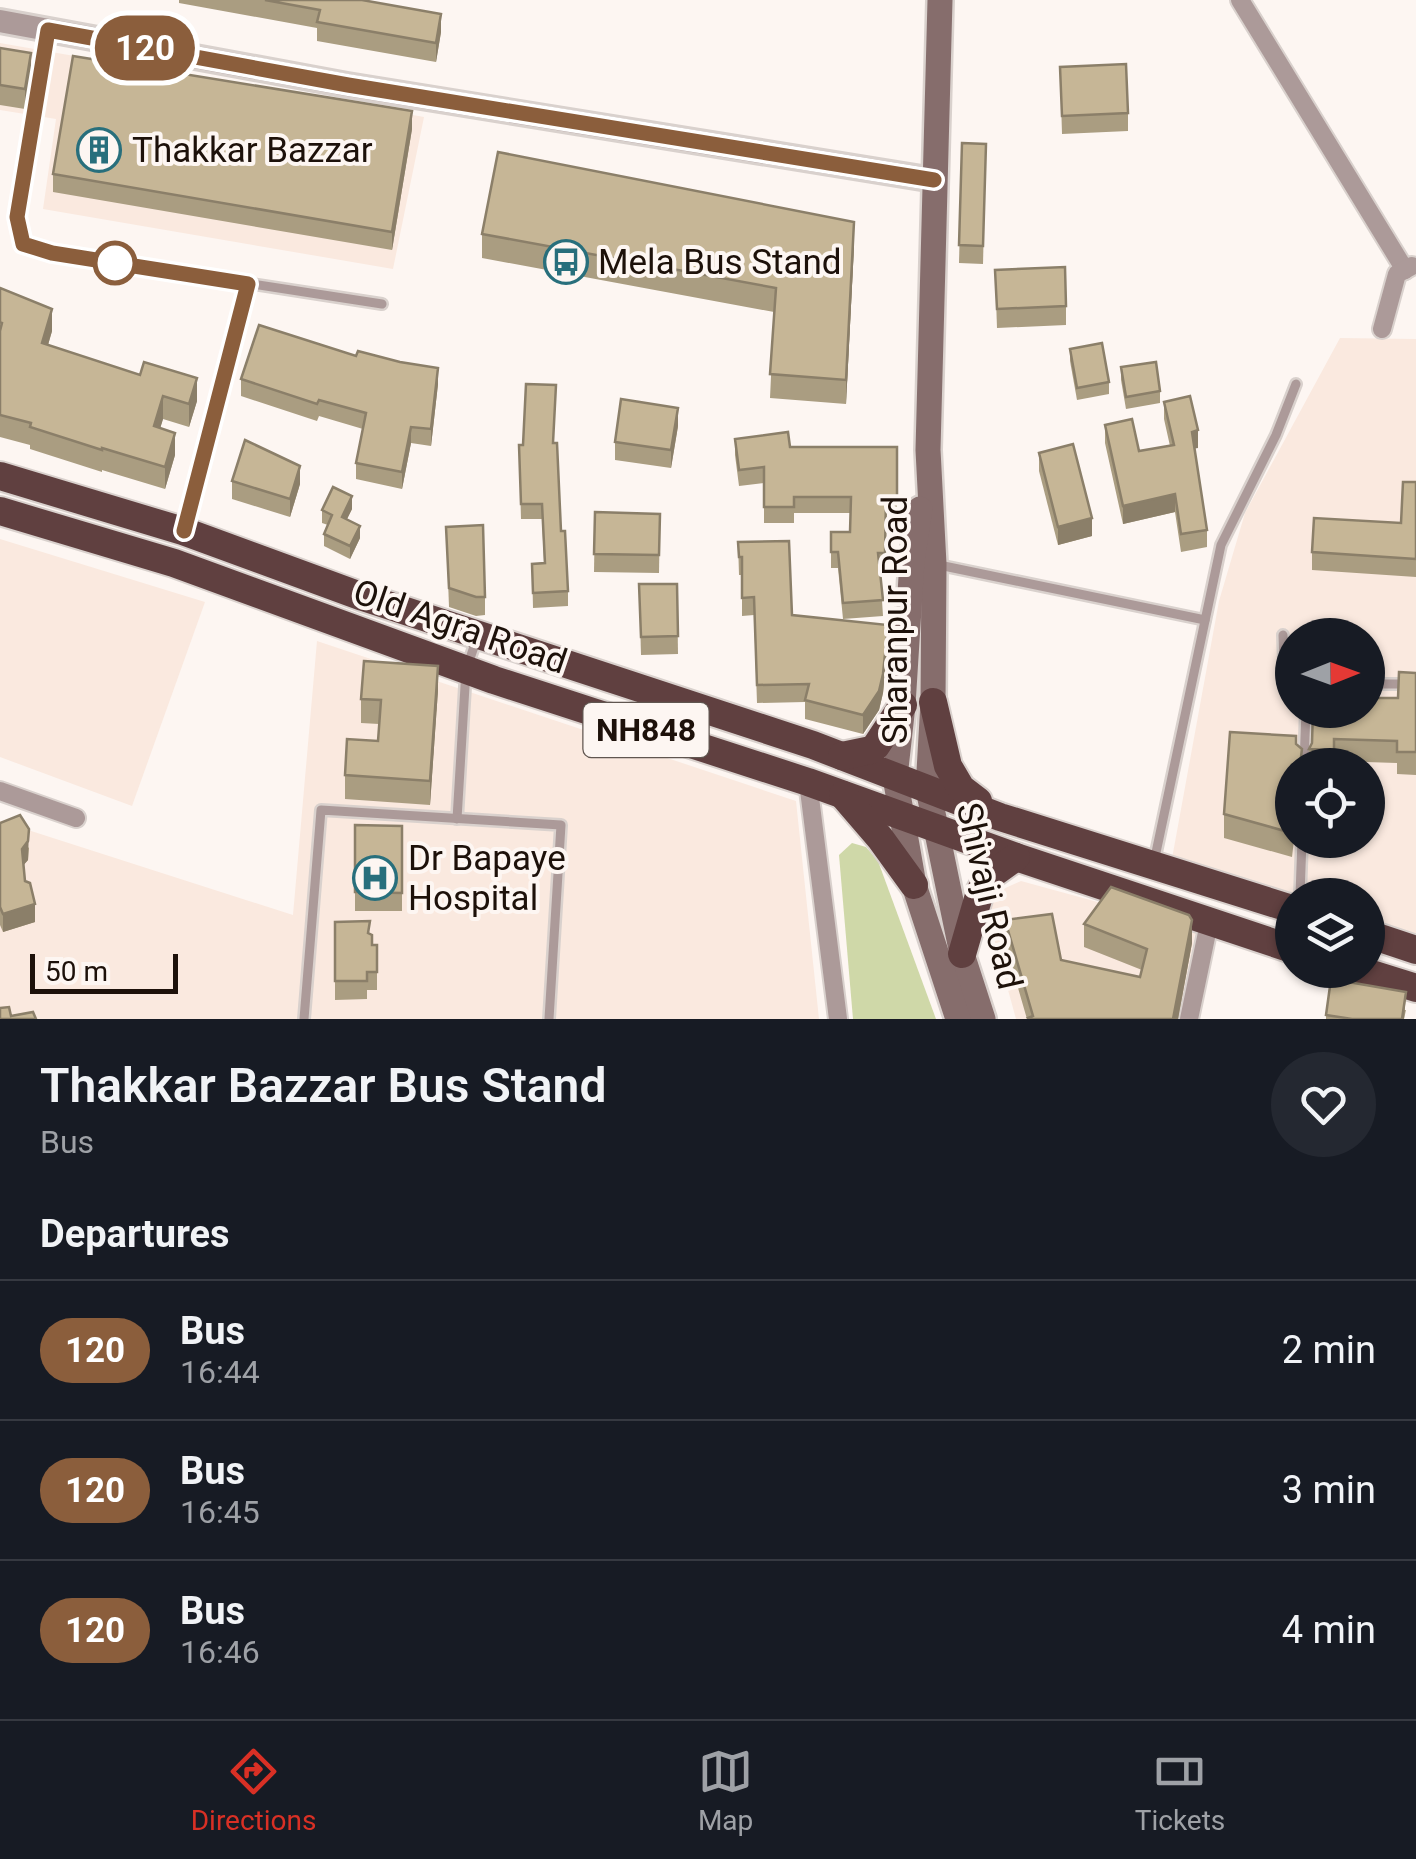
<!DOCTYPE html>
<style>
:root{--surface:#171b24;--page:#242831;--text:#f1f3f6;--muted:#9ea1a6;--line:#363941;--accent:#d93025}
body{margin:0;font-family:Roboto,sans-serif;background:var(--page);color:var(--text);height:100vh;display:flex;flex-direction:column;font-size:38px;white-space:nowrap}
*{box-sizing:border-box;margin:0}
p{font-size:32px;color:var(--muted)}
.icon{flex:none;width:55px;height:55px;fill:none;stroke:currentColor;stroke-width:2;stroke-linecap:round;stroke-linejoin:round}
.map{position:relative;height:1019px;overflow:hidden}
.panel{display:flex;flex-direction:column;background:var(--surface);flex:1}
.panel>*{flex:none}
.badge{padding:0 20px;border-radius:32px;font-size:35px;line-height:65px}
.needle{width:65px;rotate:89deg}
.fabs{position:absolute;left:1275px;top:618px;display:grid;gap:20px}
.fabs a{display:grid;place-items:center;width:110px;height:110px;border-radius:50%;background:var(--surface);box-shadow:0 2px 8px #0004;font-size:50px}
.scale{position:absolute;left:30px;bottom:25px;width:148px;box-sizing:border-box;padding-left:10px;border:5px solid #1d110a;border-top:0;font-size:28px;line-height:35px;white-space:nowrap;color:#1d110a;-webkit-text-stroke:8px #fdf6f2;paint-order:stroke}
.map>.badge{position:absolute;translate:-50% -50%;box-shadow:0 0 0 5px #fff}
h2{padding:0 40px;font-size:38px;line-height:90px}
.round{display:grid;place-items:center;flex:none;width:105px;height:105px;border-radius:52px;background:var(--page)}
.overview{display:flex;align-items:center;justify-content:space-between;height:170px;padding:0 40px}
h1{font-size:48px;font-weight:600;line-height:75px}
ul{padding:0;list-style:none}
li{display:flex;align-items:center;gap:30px;height:140px;padding:0 40px;border-top:2px solid var(--line)}
li div{flex:1}
li b{display:block;font-size:38px}
li em{font-style:normal}
li .badge{min-width:110px;font-weight:700;text-align:center}
.tabs{display:flex;justify-content:space-around;align-items:center;height:140px;border-top:2px solid var(--line);background:var(--surface);font-size:28px;color:var(--muted)}
.tabs a{display:grid;justify-items:center;gap:5px}
.tabs .on{color:var(--accent)}
.map>svg:first-child{display:block}
.built{fill:#fae9df;fill-rule:evenodd}
.green{fill:#cfd8a8}
.lines{fill:none;stroke-linecap:round;stroke-linejoin:round}
.service-casing{stroke:#d9d1cd;stroke-width:14}
.minor-casing{stroke:#d9d1cd;stroke-width:22}
.tertiary-casing{stroke:#d9d1cd;stroke-width:28}
.secondary-casing{stroke:#d9d1cd;stroke-width:30}
.trunk-casing{stroke:#d9d1cd;stroke-width:32}
.service{stroke:#ac9a99;stroke-width:9}
.minor{stroke:#ac9a99;stroke-width:18}
.tertiary{stroke:#ac9a99;stroke-width:22}
.secondary{stroke:#866d6c;stroke-width:25}
.trunk{stroke:#604040;stroke-width:28}
.wall{fill:#aa9d81}
.shaded-wall{fill:#8b7f69}
.building{fill:#c6b696;stroke:#8b7f69;stroke-width:2.5}
.line-casing{stroke:#fff;stroke-width:22}
.line{stroke:#8b5e3c;stroke-width:15}
.stop-dot{fill:#fff;stroke:#8b5e3c;stroke-width:5}
.labels{text-anchor:middle;dominant-baseline:central;stroke-width:8;stroke-linejoin:round;paint-order:stroke}
.shield{fill:#fdf6f2;stroke:#605650;stroke-width:2.5}
.shield-label{font-size:32px;font-weight:bold;fill:#1d110a}
.poi-label{font-size:35px;fill:#1d110a;stroke:#fdf6f2;text-anchor:start}
.street-label{font-size:35px;fill:#1d110a;stroke:#fdf6f2}
</style>
<div class="map">
<svg width="1416" height="1019" viewBox="0 0 1416 1019">
<rect width="100%" height="100%" fill="#fdf6f2"/>
<!-- built -->
<g class="built">
<polygon points="0,43 424,117 393,269 43,209 56,119 0,110"/>
<path d="M1340,338L1416,339V935L1368,921V895H1292L1171,864L1219,601L1245,513ZM1292,635H1368V710H1292ZM1292,765H1368V840H1292Z"/>
<polygon points="0,539 205,602 132,806 0,757"/>
<polygon points="317,641 796,801 819,1019 0,1019 0,821 293,915"/>
<polygon points="1021,881 1196,929 1179,1019 1016,1019 991,928 990,895"/>
</g>
<!-- green -->
<polygon class="green" points="852,843 866,847 878,861 936,1019 853,1019 839,855"/>
<g class="lines">
<!-- service casing -->
<g class="service-casing">
<g id="service">
<polyline points="47,33 17,217 23,244 52,253 382,304"/>
<polyline points="184,528 248,284"/>
<polyline points="939,565 1205,620"/>
<polyline points="1283,635 1284,663 1292,677"/>
<polyline points="1368,684 1416,684"/>
<polyline points="1304,765 1306,710"/>
<polyline points="457,819 466,670 477,638"/>
<polyline points="1154,862 1221,545 1276,435 1296,384"/>
<polyline points="1300,895 1302,840"/>
<polyline points="304,1019 321,810 561,825 549,1019"/>
</g>
</g>
<!-- minor casing -->
<g class="minor-casing">
<g id="minor">
<polyline points="1240,0 1405,270"/>
<polyline points="1382,329 1397,274 1412,266"/>
<polyline points="808,782 838,1019"/>
<polyline points="0,791 76,818"/>
<polyline points="1189,1019 1209,923"/>
</g>
</g>
<!-- tertiary casing -->
<g class="tertiary-casing">
<polyline id="tertiary" points="0,21 347,85 934,180"/>
</g>
<!-- secondary casing -->
<g class="secondary-casing">
<g id="secondary">
<polyline points="940,0 928,450 934,564 933,702 928,789 962,954 983,1019"/>
<polyline points="920,509 912,561 903,705 895,777 914,885 958,1019"/>
</g>
</g>
<!-- trunk casing -->
<g class="trunk-casing">
<g id="trunk">
<polyline points="0,476 183,531 363,597 813,745 1000,817 1292,909"/>
<polyline points="0,511 174,563 494,680 808,782 1016,857 1292,949"/>
<polyline points="933,702 948,766 961,788 978,801"/>
<polyline points="842,756 871,750 876,746 903,705"/>
<polyline points="843,795 880,838 914,885"/>
<polyline points="1368,934 1416,950"/>
<polyline points="962,954 980,892 988,877 1016,857"/>
<polyline points="1359,970 1416,988"/>
</g>
</g>
<!-- service -->
<use href="#service" class="service"/>
<!-- minor -->
<use href="#minor" class="minor"/>
<!-- tertiary -->
<use href="#tertiary" class="tertiary"/>
<!-- secondary -->
<use href="#secondary" class="secondary"/>
<!-- trunk -->
<use href="#trunk" class="trunk"/>
</g>
<!-- wall -->
<g class="wall">
<polygon points="179,0 362,0 441,32 436,62 317,41 317,28 179,3"/>
<polygon points="0,48 31,73 25,109 0,105"/>
<polygon points="1060,67 1128,113 1128,131 1062,134"/>
<polygon points="412,129 392,250 53,192 53,174"/>
<polygon points="962,143 986,144 983,264 959,263"/>
<polygon points="482,234 854,246 846,404 770,398 774,312 482,258"/>
<polygon points="995,270 1066,306 1066,325 997,328"/>
<polygon points="0,288 52,331 48,345 197,401 189,427 163,419 160,428 175,455 165,489 102,470 102,472 30,449 30,445 0,437"/>
<polygon points="1070,349 1109,382 1109,394 1077,400 1070,361"/>
<polygon points="1121,367 1160,391 1160,403 1126,409 1121,380"/>
<polygon points="241,379 438,384 431,446 411,443 402,489 356,479 356,463 363,429 319,416 317,421 241,396"/>
<polygon points="1164,402 1198,448 1194,448 1207,530 1207,547 1181,552 1175,512 1123,524 1105,443 1105,425 1139,451 1170,446 1164,419"/>
<polygon points="678,426 671,468 615,460 615,442"/>
<polygon points="735,439 790,447 897,447 897,513 886,513 885,569 880,569 883,616 843,619 838,568 831,568 831,532 850,532 850,513 794,513 794,523 764,523 764,483 739,486 735,455"/>
<polygon points="554,443 561,531 568,591 568,606 533,608 532,564 544,563 542,519 521,519 519,445"/>
<polygon points="1039,453 1092,536 1058,545 1039,471"/>
<polygon points="232,481 300,484 290,517 232,499"/>
<polygon points="1416,482 1416,577 1312,570 1312,552 1401,523"/>
<polygon points="352,509 347,519 360,538 350,559 324,546 324,534 328,525 322,523 322,510"/>
<polygon points="595,512 660,514 659,573 594,572"/>
<polygon points="446,527 485,597 485,615 476,616 449,607"/>
<polygon points="738,542 792,615 888,644 883,693 879,710 863,734 805,719 805,702 757,703 754,615 742,616 742,575 739,575"/>
<polygon points="639,584 677,584 678,654 641,655"/>
<polygon points="1416,673 1416,775 1397,774 1397,763 1334,761 1334,765 1309,765 1309,749 1398,698"/>
<polygon points="438,690 430,805 345,799 345,775 378,741 379,724 361,723 361,699"/>
<polygon points="1296,744 1302,765 1292,840 1294,840 1292,857 1224,838 1224,814"/>
<polygon points="0,823 29,848 28,860 23,865 25,881 35,922 3,932 0,925"/>
<polygon points="355,825 402,826 402,911 355,911"/>
<polygon points="1005,920 1061,960 1140,977 1142,970 1084,947 1084,924 1192,943 1178,1019 1027,1019 1005,943"/>
<polygon points="335,922 370,934 372,945 377,945 377,990 367,990 367,999 335,1000"/>
<polygon points="1406,1010 1404,1019 1326,1019 1326,1015"/>
</g>
<!-- shaded-wall -->
<g class="shaded-wall">
<polygon points="441,14 441,32 436,62 436,43"/>
<polygon points="31,53 31,73 25,109 25,89"/>
<polygon points="412,111 412,129 392,250 392,232"/>
<polygon points="854,222 854,246 846,404 846,380"/>
<polygon points="52,309 52,331 42,365 42,343"/>
<polygon points="438,368 438,384 431,446 431,429"/>
<polygon points="197,378 197,401 189,427 189,404"/>
<polygon points="163,396 163,419 154,449 154,426"/>
<polygon points="678,408 678,426 671,468 671,450"/>
<polygon points="411,427 411,443 402,489 402,472"/>
<polygon points="1198,430 1198,448 1192,449 1192,432"/>
<polygon points="175,433 175,455 165,489 165,467"/>
<polygon points="300,466 300,484 290,517 290,499"/>
<polygon points="1175,494 1175,512 1123,524 1123,506"/>
<polygon points="352,496 352,509 342,529 342,517"/>
<polygon points="1092,518 1092,536 1058,545 1058,527"/>
<polygon points="360,526 360,538 350,559 350,546"/>
<polygon points="888,625 888,644 883,693 879,710 863,734 863,715"/>
<polygon points="438,666 438,690 430,805 430,781"/>
<polygon points="29,829 28,860 22,867 22,849"/>
<polygon points="35,904 35,922 3,932 3,914"/>
<polygon points="1192,920 1192,943 1178,1019 1173,1019"/>
<polygon points="1406,992 1404,1019 1402,1019"/>
</g>
<!-- building -->
<g class="building">
<polygon points="265,0 362,0 441,14 436,43 317,22 320,10"/>
<polygon points="0,48 31,53 25,89 0,85"/>
<polygon points="73,56 412,111 392,232 53,174"/>
<polygon points="1126,64 1128,113 1062,116 1060,67"/>
<polygon points="962,143 986,144 983,246 959,245"/>
<polygon points="498,152 854,222 846,380 770,374 776,288 482,234"/>
<polygon points="1065,267 1066,306 997,309 995,270"/>
<polygon points="0,288 52,309 42,343 140,375 144,362 197,378 189,404 163,396 154,426 175,433 165,467 102,448 102,450 30,427 31,423 0,415 0,331 2,323 0,322"/>
<polygon points="259,325 356,356 358,351 400,362 438,368 431,429 411,427 402,472 356,463 366,413 319,400 317,404 241,379"/>
<polygon points="1102,343 1109,382 1077,388 1070,349"/>
<polygon points="1156,362 1160,391 1126,397 1121,367"/>
<polygon points="526,384 556,385 553,443 557,443 561,531 565,531 568,591 533,593 532,564 545,563 542,504 521,504 519,445 523,445"/>
<polygon points="1190,396 1198,430 1192,432 1207,530 1181,534 1175,494 1123,506 1105,425 1132,419 1139,451 1174,445 1164,402"/>
<polygon points="621,399 678,408 671,450 615,442"/>
<polygon points="788,432 790,447 897,447 897,497 886,497 885,553 878,553 883,600 843,603 838,552 831,552 831,532 850,532 851,497 794,497 794,507 764,507 764,467 739,470 735,439"/>
<polygon points="245,440 300,466 290,499 232,481"/>
<polygon points="1073,444 1092,518 1058,527 1039,453"/>
<polygon points="1403,482 1416,482 1416,559 1312,552 1314,518 1401,523"/>
<polygon points="333,487 352,496 342,517 360,526 350,546 324,534 332,515 322,510"/>
<polygon points="595,512 660,514 659,555 594,554"/>
<polygon points="483,525 485,597 476,597 449,588 446,527"/>
<polygon points="789,541 792,615 888,625 883,674 879,691 863,715 805,700 809,684 757,685 754,597 742,598 742,557 739,557 738,542"/>
<polygon points="639,584 677,584 678,636 641,637"/>
<polygon points="364,661 438,666 430,781 345,775 347,739 378,741 381,700 361,699"/>
<polygon points="1399,672 1416,673 1416,752 1397,752 1397,741 1334,739 1334,750 1309,749 1312,743 1313,710 1368,710 1368,698 1398,698"/>
<polygon points="1230,732 1296,736 1296,744 1302,749 1300,765 1292,765 1292,833 1224,814"/>
<polygon points="20,815 29,829 28,841 22,849 25,881 30,883 35,904 3,914 0,907 0,823"/>
<polygon points="355,825 402,826 402,893 355,892"/>
<polygon points="1111,887 1189,915 1192,920 1173,1019 1029,1019 1028,1018 1033,1016 1005,920 1052,914 1061,960 1140,977 1147,949 1084,924"/>
<polygon points="370,921 368,933 372,935 372,945 377,945 377,972 367,972 367,981 335,981 335,922"/>
<polygon points="1331,979 1406,992 1402,1019 1352,1019 1326,1015"/>
<polygon points="9,1007 11,1016 33,1012 36,1019 0,1019 0,1008"/>
</g>
<g class="lines">
<!-- line casing -->
<g class="line-casing">
<polyline id="line" points="184,531 248,284 52,253 23,244 17,217 48,30 348,85 934,180"/>
</g>
<!-- line -->
<use href="#line" class="line"/>
</g>
<!-- icons -->
<defs>
<g id="building-ring" transform="scale(2.25)"><circle r="9.5" fill="#fdf6f2" stroke="#286f7c" stroke-width="1.5"/><path d="M-4-6H4V6H1V3H-1V6H-4ZM-2.5-4.3h1.7v1.8h-1.7ZM.8-4.3h1.7v1.8H.8ZM-2.5-1h1.7V.8h-1.7ZM.8-1h1.7V.8H.8Z" fill="#286f7c"/></g>
<g id="bus-ring" transform="scale(2.25)"><circle r="9.5" fill="#fdf6f2" stroke="#286f7c" stroke-width="1.5"/><path d="M-5-6H5V4H4V6H2V4H-2V6H-4V4H-5ZM-3.5-4V0h7V-4ZM-3.5 1.2v1.5H-2V1.2ZM2 1.2v1.5H3.5V1.2Z" fill="#286f7c"/></g>
<g id="hospital-ring" transform="scale(2.25)"><circle r="9.5" fill="#fdf6f2" stroke="#286f7c" stroke-width="1.5"/><path d="M-5-5h3v3.5h4V-5h3V5h-3V1.5h-4V5h-3Z" fill="#286f7c"/></g>
</defs>
<g fill-rule="evenodd">
<use href="#building-ring" x="99" y="150"/>
<use href="#bus-ring" x="566" y="262"/>
<use href="#hospital-ring" x="375" y="878"/>
</g>
<!-- markers -->
<circle class="stop-dot" cx="115" cy="263" r="20"/>
<g class="labels">
<!-- shield labels -->
<rect class="shield" x="583.5" y="703" width="125" height="54" rx="8"/>
<g class="shield-label">
<text x="646" y="730">NH848</text>
</g>
<!-- poi labels -->
<g class="poi-label">
<text x="132" y="150">Thakkar Bazzar</text>
<text x="598" y="262">Mela Bus Stand</text>
<text x="408" y="858">Dr Bapaye<tspan x="408" dy="40">Hospital</tspan></text>
</g>
<!-- street labels -->
<g class="street-label">
<text transform="translate(895 620) rotate(-90)">Sharanpur Road</text>
<text transform="translate(460 627) rotate(19)">Old Agra Road</text>
<text transform="translate(989 896) rotate(77)">Shivaji Road</text>
</g>
</g>
</svg>
<div class="fabs">
<a><svg class="needle" viewBox="-14 -14 28 28"><path d="M0-13l5 13h-10z" fill="#e53935"/><path d="M0 13l5-13h-10z" fill="#9ea1a6"/></svg></a>
<a><svg class="icon" aria-label="locate" viewBox="0 0 24 24"><circle cx="12" cy="12" r="6"/><path d="M12 2v4M12 18v4M2 12h4M18 12h4"/></svg></a>
<a><svg class="icon" aria-label="layers" viewBox="0 0 24 24"><path d="M12 4l9 5-9 5-9-5zM3 14l9 5 9-5"/></svg></a>
</div>
<div class="scale">50 m</div>
<b class="badge" style="left:145px;top:48px;background:#8b5e3c;color:#fff">120</b>
</div>
<section class="panel">
<div class="overview"><div><h1>Thakkar Bazzar Bus Stand</h1><p>Bus</p></div><a class="round"><svg class="icon" aria-label="heart" viewBox="0 0 24 24"><path d="M12 20l-8-8c-3-5 5-10 8-4 3-6 11-1 8 4z"/></svg></a></div>
<h2>Departures</h2>
<ul>
<li><span class="badge" style="background:#8b5e3c;color:#fff">120</span><div><b>Bus</b><p>16:44</p></div><em>2 min</em></li>
<li><span class="badge" style="background:#8b5e3c;color:#fff">120</span><div><b>Bus</b><p>16:45</p></div><em>3 min</em></li>
<li><span class="badge" style="background:#8b5e3c;color:#fff">120</span><div><b>Bus</b><p>16:46</p></div><em>4 min</em></li>
</ul>
</section>
<nav class="tabs">
<a class="on"><svg class="icon" aria-label="directions" viewBox="0 0 24 24"><path d="M12 3l9 9-9 9-9-9zM9 14v-3h6M13 9l2 2-2 2"/></svg>Directions</a>
<a><svg class="icon" aria-label="map" viewBox="0 0 24 24"><path d="M3 6l6-2 6 2 6-2v14l-6 2-6-2-6 2zM9 4v14M15 6v14"/></svg>Map</a>
<a><svg class="icon" aria-label="tickets" viewBox="0 0 24 24"><path d="M3 7h18v10H3zM15 7v10"/></svg>Tickets</a>
</nav>
